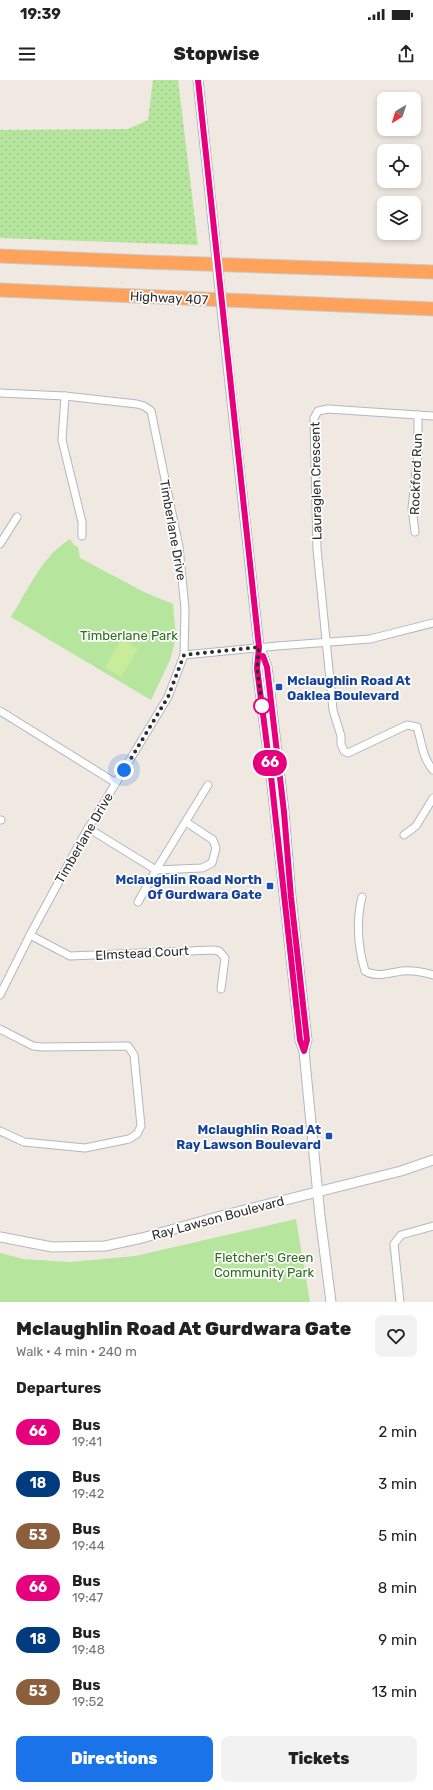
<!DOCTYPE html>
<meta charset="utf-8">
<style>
:root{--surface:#fff;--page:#f2f2f2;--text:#222;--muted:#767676;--accent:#1a73e8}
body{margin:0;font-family:Rubik,sans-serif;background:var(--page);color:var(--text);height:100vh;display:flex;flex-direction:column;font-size:15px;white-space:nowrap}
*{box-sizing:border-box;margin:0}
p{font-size:13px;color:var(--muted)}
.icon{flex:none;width:22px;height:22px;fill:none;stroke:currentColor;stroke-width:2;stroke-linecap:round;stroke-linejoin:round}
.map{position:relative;height:1222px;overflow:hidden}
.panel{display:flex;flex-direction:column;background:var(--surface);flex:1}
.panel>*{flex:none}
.badge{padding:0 8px;border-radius:13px;font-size:14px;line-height:26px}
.needle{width:26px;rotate:218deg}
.buttons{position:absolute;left:377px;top:12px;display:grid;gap:8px}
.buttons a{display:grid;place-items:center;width:44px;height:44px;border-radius:8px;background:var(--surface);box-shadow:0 2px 6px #0003;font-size:20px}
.you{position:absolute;width:20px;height:20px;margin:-10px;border:3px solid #fff;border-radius:50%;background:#1a73e8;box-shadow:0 0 0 6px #1a73e833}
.map>.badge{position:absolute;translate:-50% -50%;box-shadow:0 0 0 2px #fff}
h2{padding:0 16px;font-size:15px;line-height:36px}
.round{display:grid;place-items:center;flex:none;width:42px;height:42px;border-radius:8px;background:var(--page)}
.overview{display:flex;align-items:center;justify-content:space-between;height:68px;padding:0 16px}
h1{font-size:19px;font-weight:800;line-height:30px}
.primary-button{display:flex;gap:8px;margin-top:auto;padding:8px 16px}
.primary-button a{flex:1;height:46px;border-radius:8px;background:var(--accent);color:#fff;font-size:16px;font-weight:800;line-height:46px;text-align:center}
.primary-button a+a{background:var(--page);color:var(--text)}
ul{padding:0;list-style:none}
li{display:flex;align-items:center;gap:12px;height:52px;padding:0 16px}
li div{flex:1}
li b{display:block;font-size:15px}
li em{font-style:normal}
li .badge{min-width:44px;font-weight:700;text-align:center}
.status{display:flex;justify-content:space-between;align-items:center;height:28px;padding:0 20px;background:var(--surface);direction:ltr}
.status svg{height:11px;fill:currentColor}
header{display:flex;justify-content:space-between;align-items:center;height:52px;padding:0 16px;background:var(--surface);font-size:18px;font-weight:800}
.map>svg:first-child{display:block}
.grass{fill:url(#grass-dots)}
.park{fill:#b6e59e}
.pitch{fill:#c9ec9a}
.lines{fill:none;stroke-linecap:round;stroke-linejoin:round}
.minor-casing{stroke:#b4b7c1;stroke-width:9}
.tertiary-casing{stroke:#b4b7c1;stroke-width:11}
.motorway-casing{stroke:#c9c9c9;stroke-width:15}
.minor{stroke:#fff;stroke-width:7}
.tertiary{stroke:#fff;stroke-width:9}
.motorway{stroke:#ffa35c;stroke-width:13}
.tertiary-bridge-casing{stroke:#b4b7c1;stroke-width:11;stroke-linecap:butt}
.tertiary-bridge{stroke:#fff;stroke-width:9}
.line-casing{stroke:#fff;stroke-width:9}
.line{stroke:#e6007e;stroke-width:6}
.walk{stroke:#2e2e2e;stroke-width:4;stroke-dasharray:0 7.2}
.transit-dot{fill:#1a4fb4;stroke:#fff;stroke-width:1.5}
.stop-dot{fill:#fff;stroke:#e6007e;stroke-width:2}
.labels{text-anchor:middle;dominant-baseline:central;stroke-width:3.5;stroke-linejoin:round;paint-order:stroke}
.street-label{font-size:13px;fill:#2e2e2e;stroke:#fff}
.park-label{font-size:13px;fill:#2c6e1b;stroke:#fff}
.transit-label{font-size:13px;font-weight:bold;fill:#164399;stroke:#fff;text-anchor:end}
</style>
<div class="status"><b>19:39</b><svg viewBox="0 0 49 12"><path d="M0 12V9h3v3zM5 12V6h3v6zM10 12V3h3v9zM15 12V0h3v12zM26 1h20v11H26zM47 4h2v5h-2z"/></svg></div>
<header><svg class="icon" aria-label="menu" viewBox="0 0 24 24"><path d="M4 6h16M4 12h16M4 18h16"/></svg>Stopwise<svg class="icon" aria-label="share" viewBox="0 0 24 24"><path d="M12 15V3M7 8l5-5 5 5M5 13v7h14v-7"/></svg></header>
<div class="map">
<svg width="433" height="1222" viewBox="0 0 433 1222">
<defs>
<pattern id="grass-dots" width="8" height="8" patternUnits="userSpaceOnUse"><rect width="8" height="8" fill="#b6e59e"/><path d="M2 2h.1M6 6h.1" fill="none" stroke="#9dc588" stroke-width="1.8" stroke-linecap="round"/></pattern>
</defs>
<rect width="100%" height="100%" fill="#efe9e1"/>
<!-- grass -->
<polygon class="grass" points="153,0 178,0 198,165 0,158 0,50 128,49 148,40"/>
<!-- park -->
<g class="park">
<path d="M70,459L74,465L78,467L80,478L144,512L173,524L176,558L170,580L151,620L11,537C28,510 42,476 70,459Z"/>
<polygon points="296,1139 310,1222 0,1222 0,1173 23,1179 70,1182 135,1176"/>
</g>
<!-- pitch -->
<polygon class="pitch" points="122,559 138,569 121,597 105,587"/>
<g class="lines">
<!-- minor casing -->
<g class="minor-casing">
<g id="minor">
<polyline points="0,313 65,316 137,324 144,326 151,331 179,467 185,529 184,575 168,617 83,757 30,855 0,915"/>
<polyline points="65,316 62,360 82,442 82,456"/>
<path d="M433,336L328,329L318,331L314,338L317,469L333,630L341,656V664L344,671L348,673L407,645L417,647C422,663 422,677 433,690"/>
<polyline points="415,452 412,428 418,374 418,335"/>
<polyline points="0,464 17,437"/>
<polyline points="184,575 277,566 370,559 433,543"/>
<polyline points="0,631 116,703"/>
<polyline points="0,740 1,740"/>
<polyline points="88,748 156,790 208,705"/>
<polyline points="404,755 416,746 433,718"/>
<path d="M362,817C356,841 358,867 365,891C377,898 388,893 402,891C412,890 423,892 433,895"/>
<polyline points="138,822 156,790 202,788 212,783 216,768 213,760 186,742"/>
<polyline points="30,855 70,876 213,870 219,871 225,878 221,909"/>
<polyline points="0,949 33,966 42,967 128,966 134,975 141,1046 137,1054 129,1059 85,1068 24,1062 0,1051"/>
<polyline points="400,1222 394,1164 401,1155 433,1146"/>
</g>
</g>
<!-- tertiary casing -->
<g class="tertiary-casing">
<g id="tertiary">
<polyline points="198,0 214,152"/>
<polyline points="224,249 259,567 257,588 271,696 300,960 304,971 320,1136 331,1222"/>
<polyline points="260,569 267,587 284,732 291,817 307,960 304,971"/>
<polyline points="0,1157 52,1167 105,1166 142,1158 217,1137 401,1091 433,1080"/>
</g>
</g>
<!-- motorway casing -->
<g class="motorway-casing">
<g id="motorway">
<polyline points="0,176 146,182 433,192"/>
<polyline points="0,210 433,229"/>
</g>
</g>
<!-- minor -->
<use href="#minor" class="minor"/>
<!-- tertiary -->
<use href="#tertiary" class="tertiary"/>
<!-- motorway -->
<use href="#motorway" class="motorway"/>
<!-- tertiary-bridge casing -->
<g class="tertiary-bridge-casing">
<polyline id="tertiary-bridge" points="214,152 224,249"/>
</g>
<!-- tertiary-bridge -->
<use href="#tertiary-bridge" class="tertiary-bridge"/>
</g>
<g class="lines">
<!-- line casing -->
<g class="line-casing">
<polyline id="line" points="198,0 259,567 257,588 271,696 300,960 304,971 307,960 291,817 284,732 267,587 263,576"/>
</g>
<!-- line -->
<use href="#line" class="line"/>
<!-- walk -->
<polyline class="walk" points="124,690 168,617 184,575 259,567 257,588 262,626"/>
</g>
<!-- markers -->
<g class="transit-dot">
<rect x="275" y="603" width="8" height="8" rx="2"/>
<rect x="266" y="802" width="8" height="8" rx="2"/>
<rect x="325" y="1052" width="8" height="8" rx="2"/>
</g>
<circle class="stop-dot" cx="262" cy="626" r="8"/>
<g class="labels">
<!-- street labels -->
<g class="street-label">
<text transform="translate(169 218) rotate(3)">Highway 407</text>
<text transform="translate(416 394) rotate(-88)">Rockford Run</text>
<text transform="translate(316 401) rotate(-91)">Lauraglen Crescent</text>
<text transform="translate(173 450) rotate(80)">Timberlane Drive</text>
<text transform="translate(84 758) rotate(-60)">Timberlane Drive</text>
<text transform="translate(142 873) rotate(-3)">Elmstead Court</text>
<text transform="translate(218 1138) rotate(-15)">Ray Lawson Boulevard</text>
</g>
<!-- park labels -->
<g class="park-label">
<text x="129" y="555">Timberlane Park</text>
<text x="264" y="1177">Fletcher's Green<tspan x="264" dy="15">Community Park</tspan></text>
</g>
<!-- transit labels -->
<g class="transit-label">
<text x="287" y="600" text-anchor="start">Mclaughlin Road At<tspan x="287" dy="15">Oaklea Boulevard</tspan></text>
<text x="262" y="799">Mclaughlin Road North<tspan x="262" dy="15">Of Gurdwara Gate</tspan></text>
<text x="321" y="1049">Mclaughlin Road At<tspan x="321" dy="15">Ray Lawson Boulevard</tspan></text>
</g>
</g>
</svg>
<div class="buttons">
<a><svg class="needle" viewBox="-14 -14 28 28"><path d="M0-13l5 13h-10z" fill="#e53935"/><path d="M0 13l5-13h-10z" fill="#767676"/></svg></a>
<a><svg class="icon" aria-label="locate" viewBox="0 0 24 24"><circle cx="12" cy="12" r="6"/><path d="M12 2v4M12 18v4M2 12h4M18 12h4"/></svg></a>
<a><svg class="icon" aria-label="layers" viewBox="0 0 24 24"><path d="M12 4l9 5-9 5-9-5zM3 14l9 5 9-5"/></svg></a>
</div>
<div class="you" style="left:124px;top:690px"></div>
<b class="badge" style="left:270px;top:683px;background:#e6007e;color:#fff">66</b>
</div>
<section class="panel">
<div class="overview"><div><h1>Mclaughlin Road At Gurdwara Gate</h1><p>Walk · 4 min · 240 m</p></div><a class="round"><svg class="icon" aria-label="heart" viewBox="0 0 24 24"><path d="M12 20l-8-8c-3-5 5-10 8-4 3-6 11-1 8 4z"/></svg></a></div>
<h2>Departures</h2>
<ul>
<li><span class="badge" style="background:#e6007e;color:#fff">66</span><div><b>Bus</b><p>19:41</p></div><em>2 min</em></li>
<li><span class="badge" style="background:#003b80;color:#fff">18</span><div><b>Bus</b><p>19:42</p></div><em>3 min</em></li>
<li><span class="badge" style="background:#8b5e3c;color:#fff">53</span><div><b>Bus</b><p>19:44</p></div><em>5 min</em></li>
<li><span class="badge" style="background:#e6007e;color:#fff">66</span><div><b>Bus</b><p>19:47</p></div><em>8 min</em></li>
<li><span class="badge" style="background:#003b80;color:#fff">18</span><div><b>Bus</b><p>19:48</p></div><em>9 min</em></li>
<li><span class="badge" style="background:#8b5e3c;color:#fff">53</span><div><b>Bus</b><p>19:52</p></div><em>13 min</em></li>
</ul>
<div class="primary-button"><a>Directions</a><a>Tickets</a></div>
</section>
